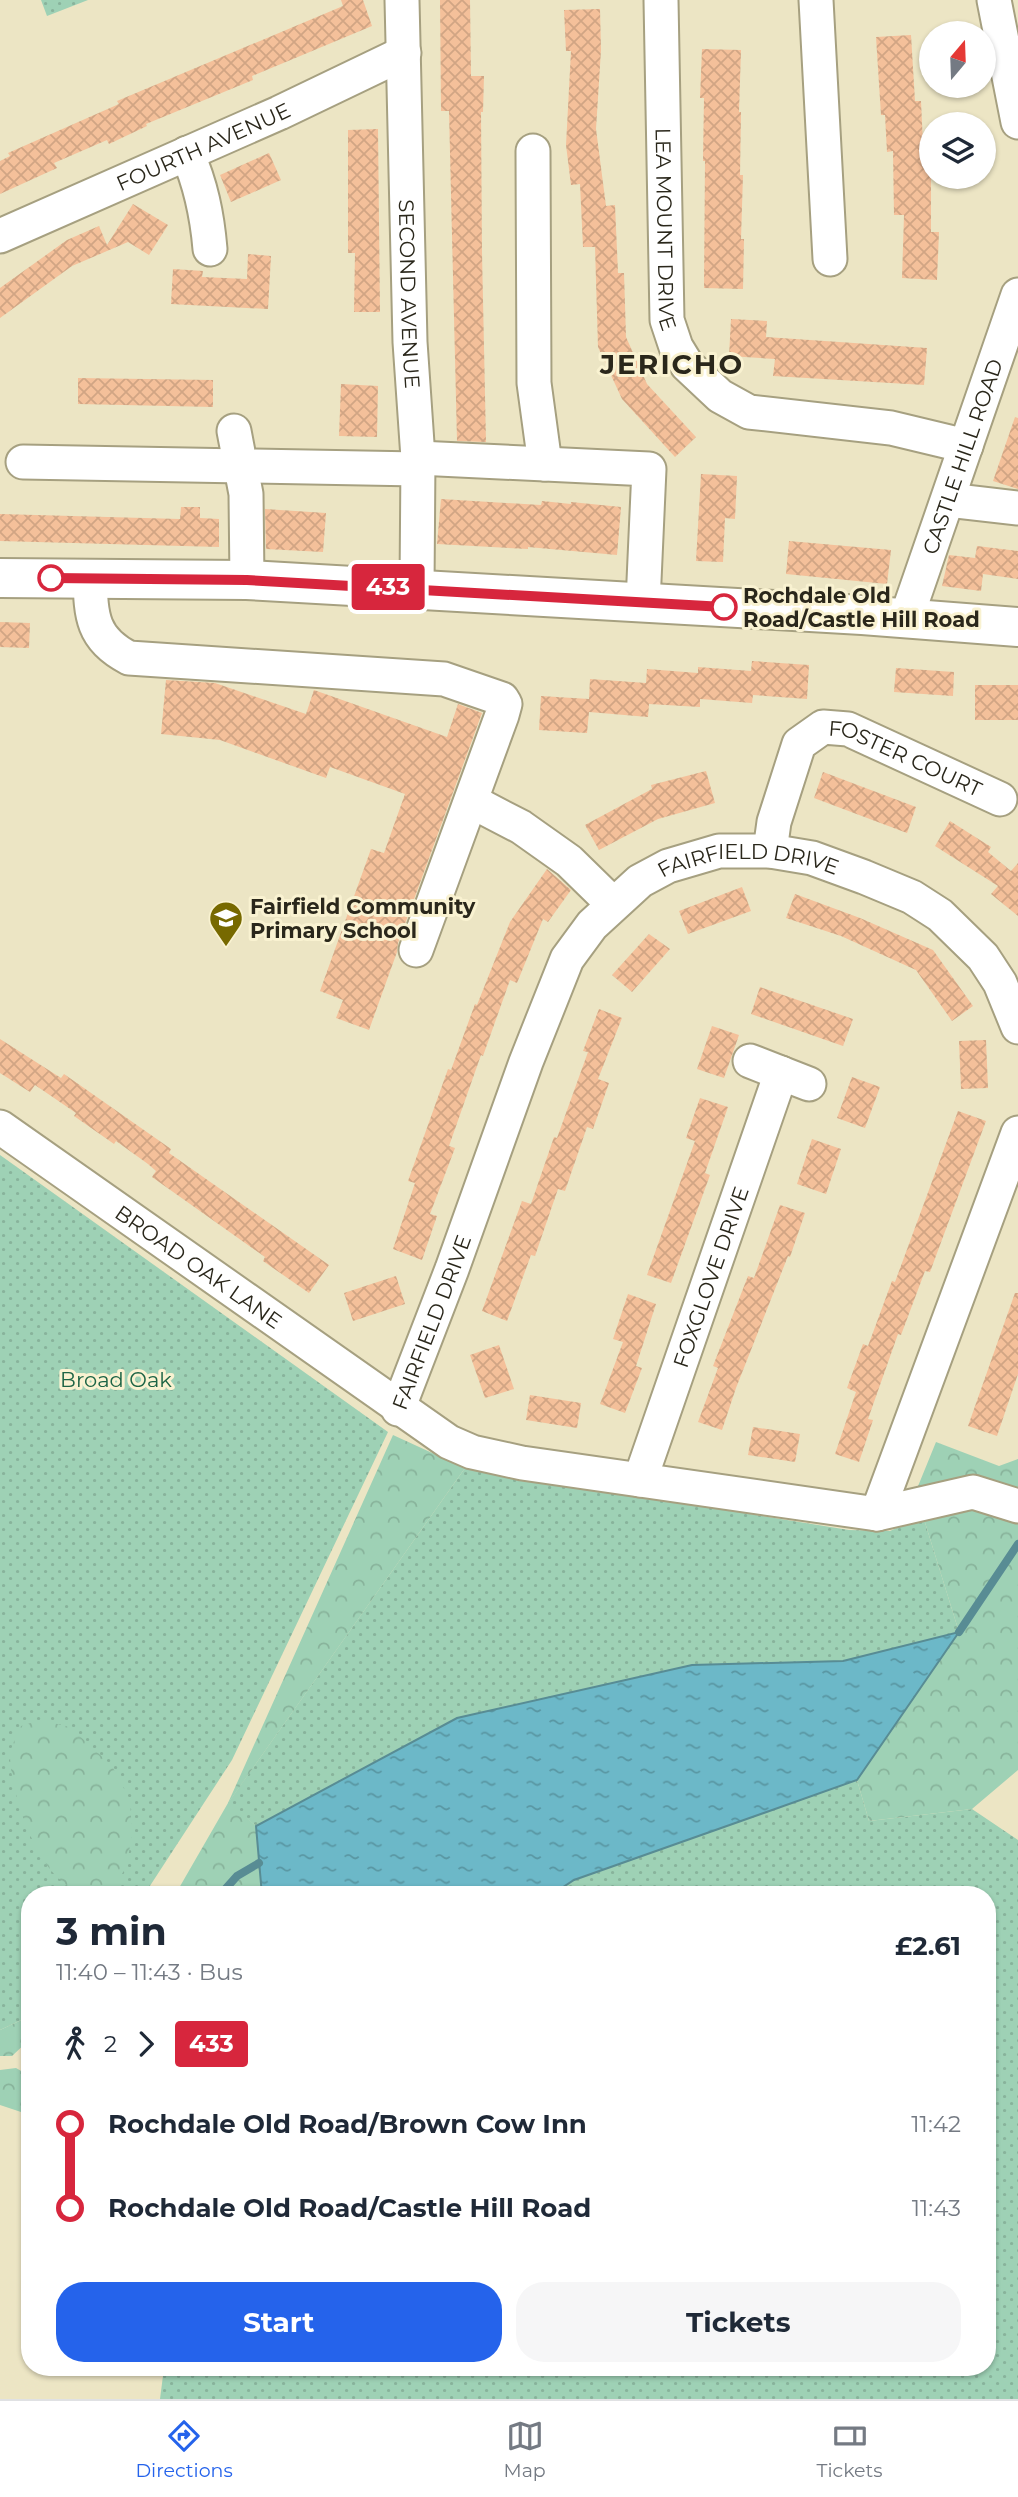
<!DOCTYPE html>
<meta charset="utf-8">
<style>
:root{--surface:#fff;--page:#f6f6f7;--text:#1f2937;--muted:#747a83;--line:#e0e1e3;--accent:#2563eb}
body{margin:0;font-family:Montserrat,sans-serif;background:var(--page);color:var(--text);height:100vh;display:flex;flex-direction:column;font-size:26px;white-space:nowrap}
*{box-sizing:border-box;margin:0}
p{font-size:23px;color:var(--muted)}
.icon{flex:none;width:38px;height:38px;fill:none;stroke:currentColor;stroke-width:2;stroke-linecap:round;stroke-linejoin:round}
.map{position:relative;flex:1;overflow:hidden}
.side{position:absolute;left:21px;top:1886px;width:975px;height:490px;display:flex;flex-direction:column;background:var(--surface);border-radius:28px;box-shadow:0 2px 5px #0004}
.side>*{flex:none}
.badge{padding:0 14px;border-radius:5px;font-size:24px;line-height:46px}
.needle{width:46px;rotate:19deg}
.fabs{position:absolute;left:919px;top:21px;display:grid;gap:14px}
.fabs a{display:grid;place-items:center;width:77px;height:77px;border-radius:50%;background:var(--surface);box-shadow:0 2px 5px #0004;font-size:35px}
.map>.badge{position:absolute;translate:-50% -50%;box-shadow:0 0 0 4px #fff}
.legs{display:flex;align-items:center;gap:10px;height:77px;padding:0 35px;font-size:23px}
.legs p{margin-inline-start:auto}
.head{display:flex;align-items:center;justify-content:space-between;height:119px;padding:0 35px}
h1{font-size:38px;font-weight:700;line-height:52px}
.cta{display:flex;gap:14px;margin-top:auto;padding:14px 35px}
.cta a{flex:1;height:80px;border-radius:28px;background:var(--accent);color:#fff;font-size:28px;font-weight:700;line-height:80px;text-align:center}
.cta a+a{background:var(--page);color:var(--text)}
ul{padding:0 35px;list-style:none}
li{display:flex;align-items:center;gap:24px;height:84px;font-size:26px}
li i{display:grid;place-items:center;width:10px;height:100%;margin:0 9px;background:currentColor}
li i::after{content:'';width:18px;height:18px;margin:-9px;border:5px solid;border-radius:50%;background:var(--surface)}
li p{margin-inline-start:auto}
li:first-child i{background:linear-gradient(#0000 50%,currentColor 0)}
li:last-child i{background:linear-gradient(currentColor 50%,#0000 0)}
.menu{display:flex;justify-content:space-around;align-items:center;height:98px;border-top:2px solid var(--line);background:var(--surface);font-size:19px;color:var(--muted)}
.menu a{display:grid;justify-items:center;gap:4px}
.menu .on{color:var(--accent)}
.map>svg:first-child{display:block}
.grass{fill:url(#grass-dots)}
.forest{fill:url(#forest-crowns)}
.water{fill:url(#water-ripples);stroke:#588c94;stroke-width:2}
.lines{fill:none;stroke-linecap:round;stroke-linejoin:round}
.stream{stroke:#588c94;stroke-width:8}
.building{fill:url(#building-cross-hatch)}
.minor-casing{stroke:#a6a080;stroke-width:37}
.major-casing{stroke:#a6a080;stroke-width:42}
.minor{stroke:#fff;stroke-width:33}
.major{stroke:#fff;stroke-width:38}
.line-1-casing{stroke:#fff;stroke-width:16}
.line-1{stroke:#d7263d;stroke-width:10}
.stop-1-dot{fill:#fff;stroke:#d7263d;stroke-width:3.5}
.labels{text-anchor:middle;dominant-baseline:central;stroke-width:6;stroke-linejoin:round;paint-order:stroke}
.street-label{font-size:21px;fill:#2a271b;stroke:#f9f2d1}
.stop-label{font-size:21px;font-weight:bold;fill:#2a271b;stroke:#f9f2d1;text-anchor:start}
.poi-label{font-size:21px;font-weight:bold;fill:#2a271b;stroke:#f9f2d1;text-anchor:start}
.park-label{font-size:21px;fill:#1c6445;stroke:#f9f2d1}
.district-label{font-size:28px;font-weight:bold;letter-spacing:2px;fill:#2a271b;stroke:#f9f2d1}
</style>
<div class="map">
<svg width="1018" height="2399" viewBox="0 0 1018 2399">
<defs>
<pattern id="grass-dots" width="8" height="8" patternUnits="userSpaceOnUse" patternTransform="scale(1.75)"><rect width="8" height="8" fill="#9ed1b5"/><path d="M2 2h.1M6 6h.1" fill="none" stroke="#88b39b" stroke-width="1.8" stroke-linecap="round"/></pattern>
<pattern id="forest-crowns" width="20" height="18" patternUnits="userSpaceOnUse" patternTransform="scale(1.75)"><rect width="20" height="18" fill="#9ed1b5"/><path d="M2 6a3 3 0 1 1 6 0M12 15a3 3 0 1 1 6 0" fill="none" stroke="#88b39b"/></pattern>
<pattern id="water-ripples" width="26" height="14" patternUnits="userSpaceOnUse" patternTransform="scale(1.75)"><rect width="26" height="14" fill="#6cb8c8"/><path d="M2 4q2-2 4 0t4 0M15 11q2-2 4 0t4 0" fill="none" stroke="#5996a2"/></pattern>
<pattern id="building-cross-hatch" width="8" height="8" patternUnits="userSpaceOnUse" patternTransform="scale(1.75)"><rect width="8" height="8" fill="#f4c09a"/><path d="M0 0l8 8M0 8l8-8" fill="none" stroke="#d1a584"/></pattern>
</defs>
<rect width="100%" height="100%" fill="#ece5c4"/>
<!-- grass -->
<g class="grass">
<polygon points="41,0 88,0 47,16"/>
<polygon points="0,1155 388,1432 232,1760 144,1895 30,1895 30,2016 0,2030"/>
<polygon points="465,1468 849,1530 890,1531 923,1516 959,1632 843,1661 692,1665 457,1718 256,1826 228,1803"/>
<polygon points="857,1780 869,1821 972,1809 1018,1840 1018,2399 160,2399 164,2368 987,2368 987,1895 551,1895 574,1880"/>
</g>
<!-- forest -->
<g class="forest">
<polygon points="393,1435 465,1468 229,1802 256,1826 262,1895 175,1895 228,1803"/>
<polygon points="936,1442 999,1466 1018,1459 1018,1498 914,1496"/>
<polygon points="975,1501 1018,1513 1018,1770 972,1809 869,1821 857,1780 959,1632 923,1516"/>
<path d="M40,1720L70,1727L112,1766L130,1800L132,1833L127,1865L117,1883C109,1886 99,1892 91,1893C42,1894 11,1796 10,1757C10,1747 17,1736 21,1726Z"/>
<polygon points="30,2016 30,2039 12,2056 0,2056 0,2030"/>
<polygon points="16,2068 30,2076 30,2115 0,2105 0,2070"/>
<polygon points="573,2368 635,2368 617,2381 583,2377"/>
</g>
<!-- water -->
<polygon class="water" points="959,1632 857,1780 574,1880 551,1895 262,1895 256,1826 457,1718 692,1665 843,1661"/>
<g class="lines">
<!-- stream -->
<g class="stream">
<polyline points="959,1632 1018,1544"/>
<polyline points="220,1895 237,1876 259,1863"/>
</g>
</g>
<!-- building -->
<g class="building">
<polygon points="341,0 363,0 372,26 252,76 253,80 146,124 147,126 109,144 107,140 54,163 57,168 0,194 0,161 10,156 8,153 119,104 117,101 343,6"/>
<polygon points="440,0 470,0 471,76 484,76 483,112 481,112 482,252 486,442 457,441 449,111 441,111"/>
<polygon points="600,9 601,50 596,129 606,206 615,205 618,273 624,273 626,337 647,384 696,437 675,457 622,399 598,347 595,247 583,247 580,184 571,185 566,145 571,51 566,51 564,10"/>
<polygon points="911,35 915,101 921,101 924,166 931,166 931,232 939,232 937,280 902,278 904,215 894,215 893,151 887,152 885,115 881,115 876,37"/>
<polygon points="702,49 741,50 739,112 741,112 740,175 743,175 741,239 744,239 743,289 704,288 705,161 703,161 704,98 700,98"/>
<polygon points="378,129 380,312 354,312 355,253 348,253 348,130"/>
<polygon points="269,153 281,180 231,202 220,175"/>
<polygon points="133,204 168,225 149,255 128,242 72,266 0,318 0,288 67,240 99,226 107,245"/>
<polygon points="248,254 271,256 268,309 171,304 173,269 203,271 202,277 247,279"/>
<polygon points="731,319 767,321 766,337 927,348 924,385 773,376 775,359 729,356"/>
<polygon points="78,378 213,380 213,407 78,404"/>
<polygon points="341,384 378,386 377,437 339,436"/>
<polygon points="1015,417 1018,418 1018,489 993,481"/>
<polygon points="701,474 737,476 735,519 725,518 723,562 696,561"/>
<polygon points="441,499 541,505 542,501 571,504 571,502 621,507 617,555 528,547 528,549 437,544"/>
<polygon points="181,507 200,507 200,518 219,519 219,547 0,541 0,514 180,519"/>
<polygon points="265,509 326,513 323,552 266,549"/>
<polygon points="789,541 891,550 887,584 786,574"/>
<polygon points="977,546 1018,551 1018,579 983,574 981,591 942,586 949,555 975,558"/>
<polygon points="0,622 30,623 29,648 0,647"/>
<polygon points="752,661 809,665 807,699 753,695 752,703 700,699 700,707 649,704 648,717 589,712 587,733 539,730 541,696 589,699 590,679 646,683 647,669 698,673 698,667 751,671"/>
<polygon points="896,668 954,672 953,696 894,692"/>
<polygon points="166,680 215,683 306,714 314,690 447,737 458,704 482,713 398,943 397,952 369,1030 336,1018 343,1000 320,991 371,849 384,853 405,794 330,767 326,778 220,740 161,734"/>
<rect x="975" y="685" width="43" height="35"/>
<polygon points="706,771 715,803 658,819 599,850 585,825 652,789 651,785"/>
<polygon points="823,772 916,807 907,833 814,798"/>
<polygon points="950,821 991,847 988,852 1011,871 1018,863 1018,916 991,894 998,886 935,846"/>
<polygon points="547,869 571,890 548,922 543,919 517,983 510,980 483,1056 481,1055 449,1146 455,1148 430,1214 437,1216 422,1260 393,1249 415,1183 408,1181 448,1069 451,1070 475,1004 477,1005 510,922"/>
<polygon points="742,887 751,911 688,934 679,911"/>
<polygon points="795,894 860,918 933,950 973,1006 952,1021 916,970 841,936 786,918"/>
<polygon points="649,934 670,949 632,992 612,975"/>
<polygon points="760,987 853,1019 843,1046 751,1014"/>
<polygon points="599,1009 622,1018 598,1079 609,1083 593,1129 587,1127 565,1191 558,1189 535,1256 531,1255 507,1321 482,1311 522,1201 531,1204 554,1137 557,1138 588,1052 583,1051"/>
<polygon points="712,1026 739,1035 724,1078 697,1069"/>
<polygon points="0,1039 61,1078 64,1074 171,1149 169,1153 329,1265 309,1293 263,1261 265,1257 152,1177 156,1171 148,1164 116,1141 114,1144 74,1116 76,1113 35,1085 30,1092 0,1073"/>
<polygon points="986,1040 988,1088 961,1089 959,1041"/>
<polygon points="852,1077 880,1087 865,1128 837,1118"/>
<polygon points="700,1098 728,1107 705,1173 710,1175 671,1283 647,1275 695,1141 686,1138"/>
<polygon points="958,1111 986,1121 930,1272 925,1271 901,1335 898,1334 868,1419 873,1420 859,1462 835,1454 856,1392 847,1388 863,1344 868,1346 892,1281 895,1282"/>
<polygon points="812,1139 841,1149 826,1194 797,1184"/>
<polygon points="780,1205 805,1213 790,1257 788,1256 736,1388 722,1430 698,1422 718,1368 713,1366 748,1276 754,1278"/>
<polygon points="396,1276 405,1304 353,1321 344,1293"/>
<polygon points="1015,1293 1018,1293 1018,1374 997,1436 968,1426"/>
<polygon points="628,1294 656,1304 636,1366 642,1368 625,1413 600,1404 623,1342 613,1339"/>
<polygon points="499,1345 514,1389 485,1398 470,1355"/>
<polygon points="530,1395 581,1403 577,1428 526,1420"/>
<polygon points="753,1427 800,1434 795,1462 748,1455"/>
</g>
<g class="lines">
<!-- minor casing -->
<g class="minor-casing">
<g id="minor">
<path id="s1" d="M402,0L410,342L418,458L417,588"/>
<path id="s2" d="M661,0L667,320L676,347L687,365L720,396L749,412L891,428L966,446"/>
<polyline points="816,0 830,259"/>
<polyline points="994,0 1018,122"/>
<polyline points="533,151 534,383 545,464"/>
<path d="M187,153C201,185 207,214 210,249"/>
<path id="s3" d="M0,236L279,113L404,53"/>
<polyline points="234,431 246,494 247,580"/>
<polyline points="418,458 649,469 643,603"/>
<polyline points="23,462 418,469"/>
<polyline points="948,500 1018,508"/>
<path d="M90,578C91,616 92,639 129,658L444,679L502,699L505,704L502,715L416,950"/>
<path id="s4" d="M906,619L1018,295"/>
<polyline points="471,801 521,827 569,861 613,904"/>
<path id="s5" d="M770,851L774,822L799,744L823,727L848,729L1000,799"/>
<polyline points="750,1061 809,1084"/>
<path id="s6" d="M0,1127L449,1442L472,1452L522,1463L877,1514L1018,1133"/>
<path id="s7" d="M398,1409L452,1269L526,1062L567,959L592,925L640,881L668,866L719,851H770L812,858L864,877L912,897L940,915L983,957L1000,983L1018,1027"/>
<path id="s8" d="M640,1480L781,1073"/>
<polyline points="877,1514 973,1492 1018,1506"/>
</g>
</g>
<!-- major casing -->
<g class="major-casing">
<polyline id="major" points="0,578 247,580 862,615 1018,627"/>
</g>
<!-- minor -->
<use href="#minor" class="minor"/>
<!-- major -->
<use href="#major" class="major"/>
</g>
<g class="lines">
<!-- line-1 casing -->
<g class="line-1-casing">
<polyline id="line-1" points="51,578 247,580 724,607"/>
</g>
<!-- line-1 -->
<use href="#line-1" class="line-1"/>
</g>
<!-- icons -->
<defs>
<g id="school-pin" transform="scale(1.75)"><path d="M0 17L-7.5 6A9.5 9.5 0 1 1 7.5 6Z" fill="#776900" stroke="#f9f2d1"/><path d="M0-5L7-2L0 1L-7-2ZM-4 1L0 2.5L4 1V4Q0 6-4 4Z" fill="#fff"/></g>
</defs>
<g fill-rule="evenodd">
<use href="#school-pin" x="226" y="918"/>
</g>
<!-- markers -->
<g class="stop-1-dot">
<circle cx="51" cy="578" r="12"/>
<circle cx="724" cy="607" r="12"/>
</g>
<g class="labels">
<!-- street labels -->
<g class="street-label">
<text stroke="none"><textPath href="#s3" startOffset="222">FOURTH AVENUE</textPath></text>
<text stroke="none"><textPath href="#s2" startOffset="229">LEA MOUNT DRIVE</textPath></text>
<text stroke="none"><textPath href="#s1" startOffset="294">SECOND AVENUE</textPath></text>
<text stroke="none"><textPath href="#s4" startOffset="172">CASTLE HILL ROAD</textPath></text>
<text stroke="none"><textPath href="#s5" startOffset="229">FOSTER COURT</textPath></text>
<text stroke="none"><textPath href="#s7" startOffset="702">FAIRFIELD DRIVE</textPath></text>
<text stroke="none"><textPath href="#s6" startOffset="243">BROAD OAK LANE</textPath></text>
<text stroke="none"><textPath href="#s8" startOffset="215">FOXGLOVE DRIVE</textPath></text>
<text stroke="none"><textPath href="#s7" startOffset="93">FAIRFIELD DRIVE</textPath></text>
</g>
<!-- stop labels -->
<g class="stop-label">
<text x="743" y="595">Rochdale Old<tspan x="743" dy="24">Road/Castle Hill Road</tspan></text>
</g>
<!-- poi labels -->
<g class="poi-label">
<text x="250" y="906">Fairfield Community<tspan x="250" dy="24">Primary School</tspan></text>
</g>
<!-- park labels -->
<g class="park-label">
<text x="116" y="1379">Broad Oak</text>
</g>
<!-- district labels -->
<g class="district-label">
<text x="672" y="364">JERICHO</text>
</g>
</g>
</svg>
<div class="fabs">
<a><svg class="needle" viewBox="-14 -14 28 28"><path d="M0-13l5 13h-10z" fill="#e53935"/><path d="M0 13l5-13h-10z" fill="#747a83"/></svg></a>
<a><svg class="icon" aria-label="layers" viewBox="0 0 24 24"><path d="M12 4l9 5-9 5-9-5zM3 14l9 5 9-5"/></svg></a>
</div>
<b class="badge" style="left:388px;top:587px;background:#d7263d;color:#fff">433</b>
<section class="side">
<div class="head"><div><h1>3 min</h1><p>11:40 – 11:43 · Bus</p></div><b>£2.61</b></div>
<div class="legs"><svg class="icon" aria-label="walk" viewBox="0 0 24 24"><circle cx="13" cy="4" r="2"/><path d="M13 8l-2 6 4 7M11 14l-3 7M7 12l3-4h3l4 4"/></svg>2<svg class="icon" aria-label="forward" viewBox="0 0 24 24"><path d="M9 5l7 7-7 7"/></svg><b class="badge" style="background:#d7263d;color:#fff">433</b></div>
<ul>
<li><i style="color:#d7263d"></i><b>Rochdale Old Road/Brown Cow Inn</b><p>11:42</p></li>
<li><i style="color:#d7263d"></i><b>Rochdale Old Road/Castle Hill Road</b><p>11:43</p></li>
</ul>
<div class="cta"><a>Start</a><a>Tickets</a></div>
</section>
</div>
<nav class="menu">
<a class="on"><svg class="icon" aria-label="directions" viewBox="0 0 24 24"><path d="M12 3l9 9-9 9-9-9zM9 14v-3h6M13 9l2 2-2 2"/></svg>Directions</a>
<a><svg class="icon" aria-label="map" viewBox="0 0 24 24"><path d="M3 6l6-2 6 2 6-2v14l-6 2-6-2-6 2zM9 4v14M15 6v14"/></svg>Map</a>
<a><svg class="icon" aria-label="tickets" viewBox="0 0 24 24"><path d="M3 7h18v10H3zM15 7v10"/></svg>Tickets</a>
</nav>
